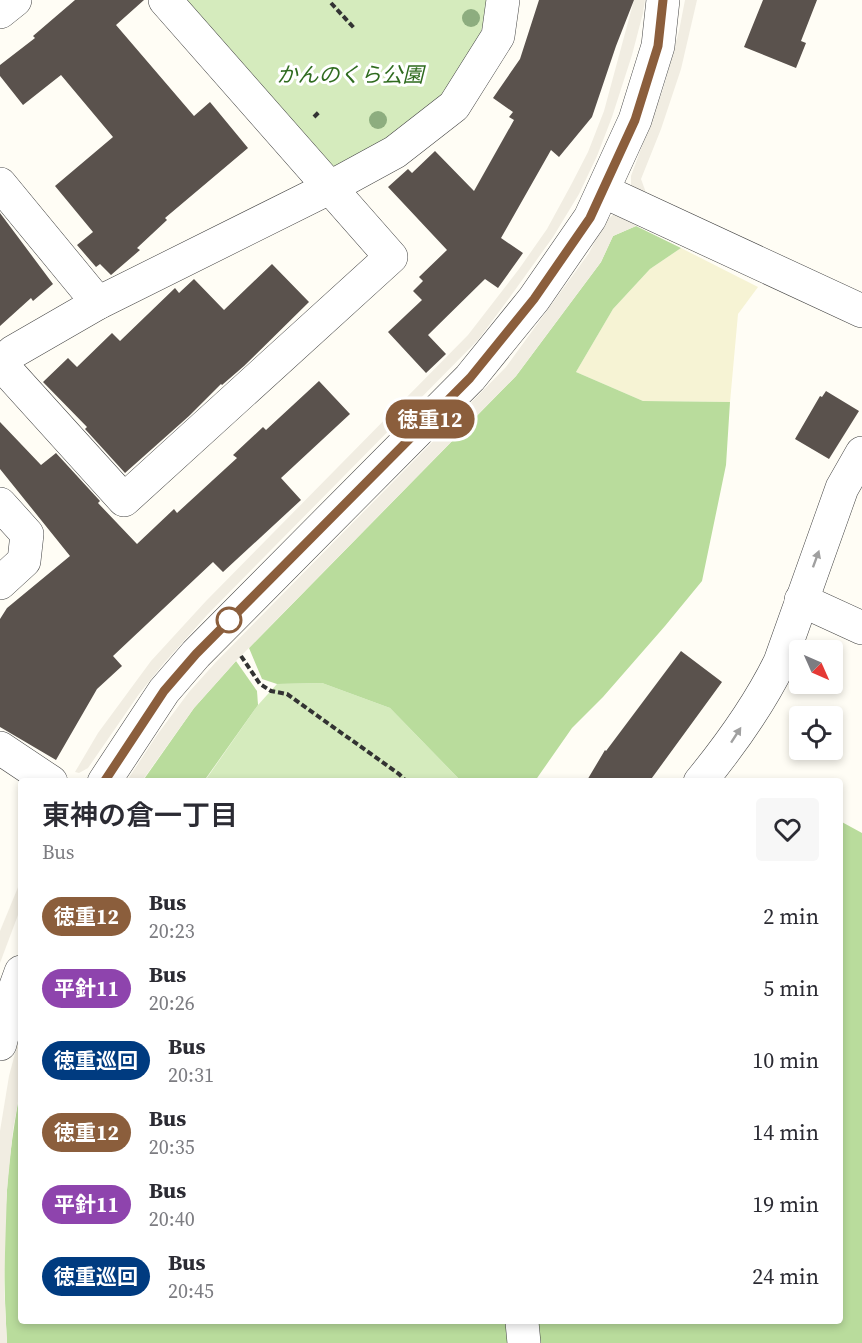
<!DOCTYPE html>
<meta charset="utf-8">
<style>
:root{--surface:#fff;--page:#f7f7f7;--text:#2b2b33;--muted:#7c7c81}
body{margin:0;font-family:"Source Serif 4","Noto Sans JP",serif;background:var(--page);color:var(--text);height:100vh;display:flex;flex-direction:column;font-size:22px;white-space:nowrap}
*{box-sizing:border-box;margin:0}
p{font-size:20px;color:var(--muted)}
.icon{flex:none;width:33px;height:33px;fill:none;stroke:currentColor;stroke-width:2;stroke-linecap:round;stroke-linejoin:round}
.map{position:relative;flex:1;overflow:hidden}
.side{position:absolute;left:18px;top:778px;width:825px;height:546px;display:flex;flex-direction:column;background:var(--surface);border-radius:6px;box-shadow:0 3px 9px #0003}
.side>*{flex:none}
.badge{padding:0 12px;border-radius:20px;font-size:21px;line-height:39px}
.needle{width:39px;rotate:135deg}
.controls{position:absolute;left:789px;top:640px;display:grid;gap:12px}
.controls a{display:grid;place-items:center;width:54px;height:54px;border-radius:6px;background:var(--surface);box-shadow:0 3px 9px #0003;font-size:30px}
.map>.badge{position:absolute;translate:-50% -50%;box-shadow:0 0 0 3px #fff}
.round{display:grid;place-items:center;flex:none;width:63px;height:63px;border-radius:6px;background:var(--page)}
.headline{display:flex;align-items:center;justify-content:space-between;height:102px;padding:0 24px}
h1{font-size:28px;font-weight:600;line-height:45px}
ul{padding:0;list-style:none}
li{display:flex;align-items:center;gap:18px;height:72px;padding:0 24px}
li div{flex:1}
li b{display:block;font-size:22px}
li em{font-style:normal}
li .badge{min-width:66px;font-weight:700;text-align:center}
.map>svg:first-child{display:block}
.farmland{fill:#f6f3d4}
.green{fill:#d5ebbd}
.forest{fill:#b9dc9c}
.plaza{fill:#f1ede2}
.building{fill:#5a524d}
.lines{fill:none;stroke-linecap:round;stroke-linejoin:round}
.minor-casing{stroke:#444;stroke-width:34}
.path{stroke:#333;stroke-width:4;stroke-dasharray:6 3;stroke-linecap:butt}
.minor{stroke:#fff;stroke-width:33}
.tree{fill:#8dad7f}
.oneway{fill:#a0a0a0}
.line-casing{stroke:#fff;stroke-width:14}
.line{stroke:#8b5e3c;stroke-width:9}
.stop-dot{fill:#fff;stroke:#8b5e3c;stroke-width:3}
.labels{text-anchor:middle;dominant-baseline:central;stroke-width:6;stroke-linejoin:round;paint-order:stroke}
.park-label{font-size:21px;font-style:italic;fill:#2f6b1f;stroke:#fff}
</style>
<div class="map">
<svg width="862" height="1343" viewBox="0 0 862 1343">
<rect width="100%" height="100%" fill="#fffdf5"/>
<!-- farmland -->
<polygon class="farmland" points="681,248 758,287 738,314 730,402 643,401 576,372 613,309 650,269"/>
<!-- green -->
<g class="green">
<polygon points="186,0 491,0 479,38 453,87 412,124 340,167 331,166"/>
<polygon points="322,683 390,708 461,781 204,782 258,705 277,684"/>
</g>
<!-- forest -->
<g class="forest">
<polygon points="636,226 681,248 650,269 613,309 576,372 643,401 730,402 726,465 702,581 665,626 603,697 572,728 535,781 461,781 390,708 322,683 277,684 262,679 249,648 516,376 601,262 613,236"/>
<polygon points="236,661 257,691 258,705 204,781 142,782 194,708"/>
<polygon points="840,821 862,833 862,1343 537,1343 534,1322 840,1322"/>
<path d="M21,1085V1322H508L510,1343H7C4,1292 3,1241 7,1190C9,1155 15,1120 21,1085Z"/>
</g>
<!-- plaza -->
<g class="plaza">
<polygon points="634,0 645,0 643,13 632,55 612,117 597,156 579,194 553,237 510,297 478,340 207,615 164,663 139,694 88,768 79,773 75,772 98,733 151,661 206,601 468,335 519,269 547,229 571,185 588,152 604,111"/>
<polygon points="685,0 697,0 681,69 661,129 641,179 648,198 631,187 631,176 663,89 679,31"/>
<polygon points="614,214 621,215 636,226 613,236 601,262 516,376 236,661 194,708 142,781 126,782 157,735 189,692 216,662 506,367 589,253 599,233 608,219"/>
<polygon points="21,880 21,907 0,963 0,931"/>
<polygon points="21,1031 21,1085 13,1129 7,1190 4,1284 7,1343 0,1343 0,1131 9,1076"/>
</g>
<!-- building -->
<g class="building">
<polygon points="75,0 144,0 116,25 194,116 210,102 248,148 165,218 167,220 137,248 140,250 111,275 100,264 96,267 77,245 93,232 55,186 113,137 61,75 23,105 0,76 0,65 35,38 33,36"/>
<polygon points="539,0 634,0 616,46 592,117 559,157 551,150 501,238 523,253 498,288 485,279 428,335 446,354 426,373 388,332 422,300 413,291 423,281 419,277 447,250 388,187 408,169 412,173 435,151 474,191 514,120 509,117 513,112 493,98 520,59"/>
<polygon points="763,0 817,0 801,41 806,43 796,68 744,47"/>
<polygon points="0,213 53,284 33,301 31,298 0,326"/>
<polygon points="272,264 309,302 244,366 222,385 221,384 189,416 125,473 85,429 87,427 43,382 68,358 77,367 112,333 120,341 175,288 179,293 194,279 224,310"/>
<polygon points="319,381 350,414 281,478 301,500 223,572 213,562 113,656 122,666 97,689 56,760 0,727 0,619 7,608 70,556 0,469 0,422 41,465 56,453 100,501 98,503 137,544 174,509 177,513 237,458 233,455 263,427 266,430"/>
<polygon points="826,391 859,411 829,459 795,439 820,396 822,397"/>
<polygon points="681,651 722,682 649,782 586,782 605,750 606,751"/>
</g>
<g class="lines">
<!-- minor casing -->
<g class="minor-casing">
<g id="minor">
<polyline points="0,12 15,0"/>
<polyline points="0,184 98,303"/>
<polyline points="603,191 862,311"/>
<polyline points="0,363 124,500 391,257 165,0"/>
<polyline points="0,364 13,352 98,303 329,188 395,152 454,106 498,36 503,0"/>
<polyline points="0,504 27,534 24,561 0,583"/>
<polyline points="801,600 862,628"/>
<polyline points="0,748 51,782"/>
<polyline points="104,782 164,691 196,654 470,378 534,299 590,218 635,120 658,46 663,0"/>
<path d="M700,782C731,744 759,705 780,662L842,488L862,453"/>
<polyline points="0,1044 13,994 21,972"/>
<polyline points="522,1322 524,1343"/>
</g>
</g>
<!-- path -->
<g class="path">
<polyline points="331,3 355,29"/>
<polyline points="314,117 320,111"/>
<polyline points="241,656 260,684 271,691 287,694 399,774 407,782"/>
</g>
<!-- minor -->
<use href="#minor" class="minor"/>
</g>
<!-- trees -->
<g class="tree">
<circle cx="471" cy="18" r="9"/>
<circle cx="378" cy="120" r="9"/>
</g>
<!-- one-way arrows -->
<defs><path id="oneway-solid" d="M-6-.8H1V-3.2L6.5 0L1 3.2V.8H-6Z" transform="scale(1.5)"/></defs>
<g class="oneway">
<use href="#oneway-solid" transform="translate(816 559) rotate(-70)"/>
<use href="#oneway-solid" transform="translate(736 735) rotate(-57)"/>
</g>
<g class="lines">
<!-- line casing -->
<g class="line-casing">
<polyline id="line" points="104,782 164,691 196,654 470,378 534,299 590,218 635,120 658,46 663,0"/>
</g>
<!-- line -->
<use href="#line" class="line"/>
</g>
<!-- markers -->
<circle class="stop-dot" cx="229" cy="620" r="12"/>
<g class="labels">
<!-- park labels -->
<g class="park-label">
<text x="350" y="74">かんのくら公園</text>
</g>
</g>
</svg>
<div class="controls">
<a><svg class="needle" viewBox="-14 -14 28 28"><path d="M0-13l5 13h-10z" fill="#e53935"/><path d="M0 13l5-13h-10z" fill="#7c7c81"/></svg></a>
<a><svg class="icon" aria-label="locate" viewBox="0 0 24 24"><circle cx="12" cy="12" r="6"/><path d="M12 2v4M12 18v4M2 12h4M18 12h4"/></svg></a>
</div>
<b class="badge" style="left:430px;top:419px;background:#8b5e3c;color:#fff">徳重12</b>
<section class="side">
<div class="headline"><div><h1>東神の倉一丁目</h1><p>Bus</p></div><a class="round"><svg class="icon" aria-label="heart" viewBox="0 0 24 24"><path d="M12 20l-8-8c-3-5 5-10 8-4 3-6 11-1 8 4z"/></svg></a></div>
<ul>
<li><span class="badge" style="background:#8b5e3c;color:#fff">徳重12</span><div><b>Bus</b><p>20:23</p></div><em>2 min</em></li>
<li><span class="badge" style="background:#8e44ad;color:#fff">平針11</span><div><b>Bus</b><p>20:26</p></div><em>5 min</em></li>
<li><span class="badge" style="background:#003b80;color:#fff">徳重巡回</span><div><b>Bus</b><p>20:31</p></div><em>10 min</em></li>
<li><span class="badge" style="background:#8b5e3c;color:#fff">徳重12</span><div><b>Bus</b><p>20:35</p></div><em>14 min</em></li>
<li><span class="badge" style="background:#8e44ad;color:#fff">平針11</span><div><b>Bus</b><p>20:40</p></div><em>19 min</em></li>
<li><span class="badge" style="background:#003b80;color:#fff">徳重巡回</span><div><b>Bus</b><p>20:45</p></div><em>24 min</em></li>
</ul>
</section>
</div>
